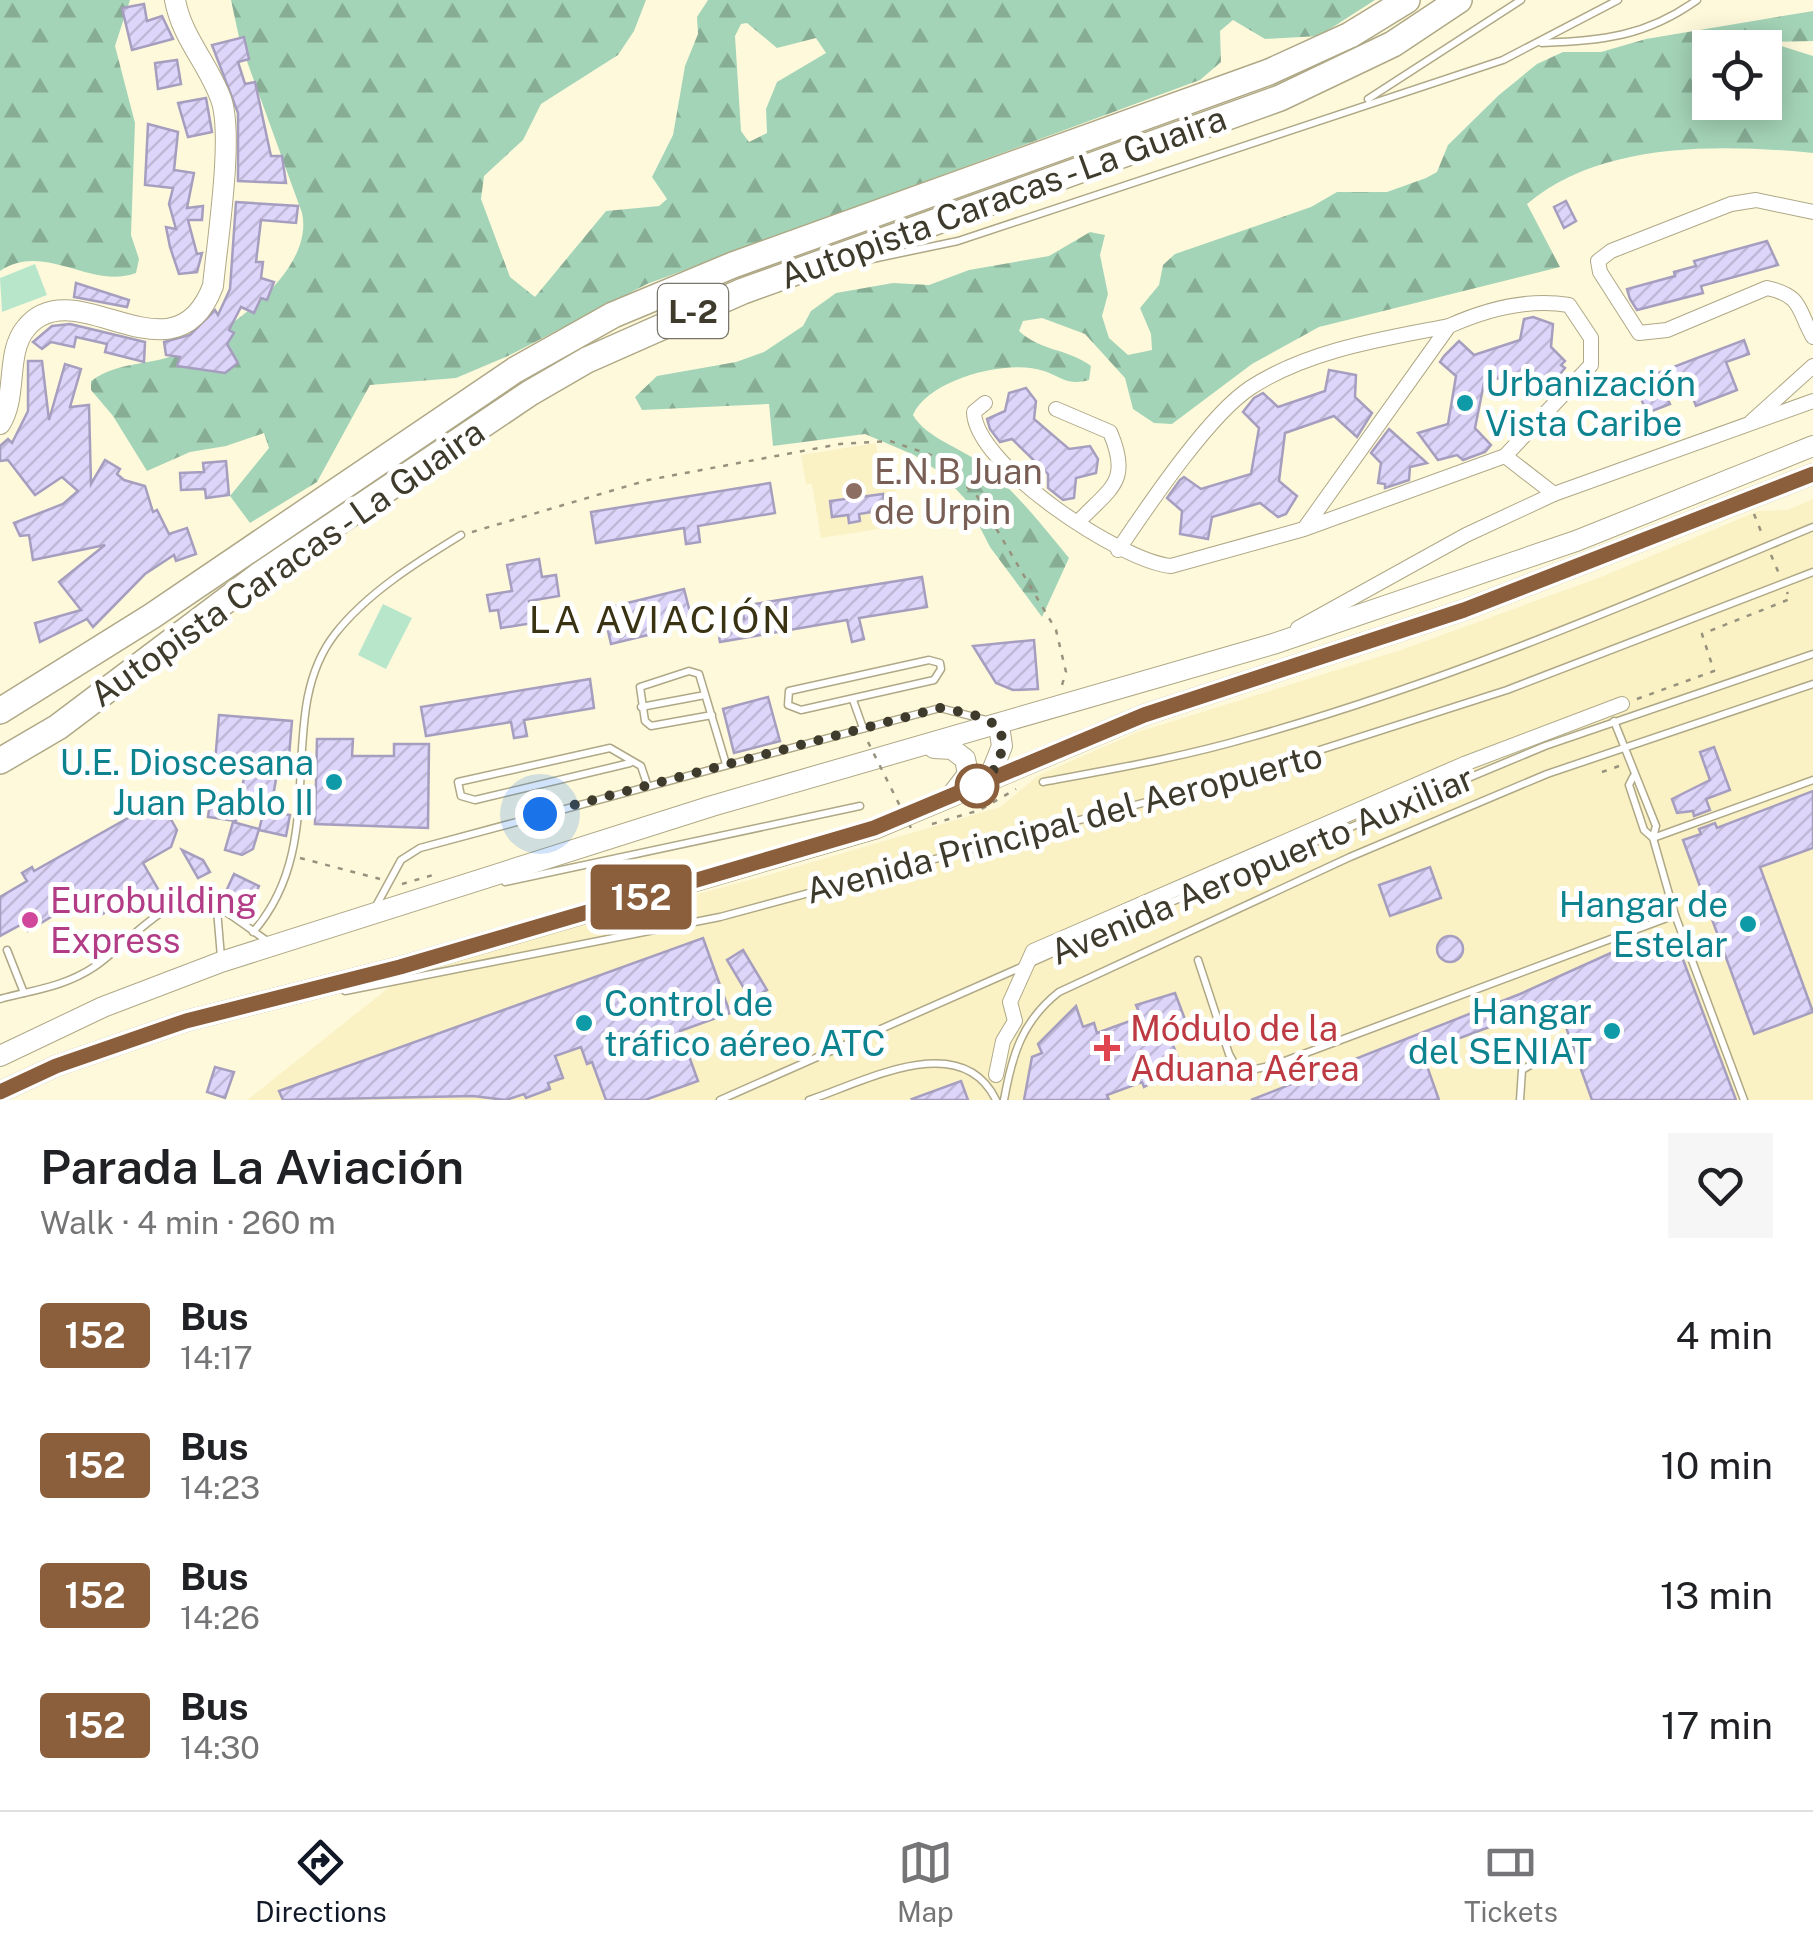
<!DOCTYPE html>
<meta charset="utf-8">
<style>
:root{--surface:#fff;--page:#f6f6f6;--text:#202124;--muted:#757577;--line:#e0e0e0;--accent:#111827}
body{margin:0;font-family:"Public Sans",sans-serif;background:var(--page);color:var(--text);height:100vh;display:flex;flex-direction:column;font-size:38px;white-space:nowrap}
*{box-sizing:border-box;margin:0}
p{font-size:32px;color:var(--muted)}
.icon{flex:none;width:55px;height:55px;fill:none;stroke:currentColor;stroke-width:2;stroke-linecap:round;stroke-linejoin:round}
.map{position:relative;height:1100px;overflow:hidden}
.panel{display:flex;flex-direction:column;background:var(--surface);flex:1}
.panel>*{flex:none}
.badge{padding:0 20px;border-radius:8px;font-size:35px;line-height:65px}
.fabs{position:absolute;left:1692px;top:30px;display:grid;gap:20px}
.fabs a{display:grid;place-items:center;width:90px;height:90px;border-radius:0px;background:var(--surface);box-shadow:0 5px 25px #0003;font-size:50px}
.you{position:absolute;width:50px;height:50px;margin:-25px;border:8px solid #fff;border-radius:50%;background:#1a73e8;box-shadow:0 0 0 15px #1a73e833}
.map>.badge{position:absolute;translate:-50% -50%;box-shadow:0 0 0 5px #fff}
.round{display:grid;place-items:center;flex:none;width:105px;height:105px;border-radius:0px;background:var(--page)}
.headline{display:flex;align-items:center;justify-content:space-between;height:170px;padding:0 40px}
h1{font-size:48px;font-weight:600;line-height:75px}
ul{padding:0;list-style:none}
li{display:flex;align-items:center;gap:30px;height:130px;padding:0 40px}
li div{flex:1}
li b{display:block;font-size:38px}
li em{font-style:normal}
li .badge{min-width:110px;font-weight:700;text-align:center}
.tab-bar{display:flex;justify-content:space-around;align-items:center;height:140px;border-top:2px solid var(--line);background:var(--surface);font-size:28px;color:var(--muted)}
.tab-bar a{display:grid;justify-items:center;gap:5px}
.tab-bar .selected{color:var(--accent)}
.map>svg:first-child{display:block}
.built{fill:#faf1c5}
.green{fill:#b8e6cb}
.forest{fill:url(#forest-firs);fill-rule:evenodd}
.building{fill:url(#building-hatch);stroke:#a69ebf;stroke-width:2.5}
.lines{fill:none;stroke-linecap:round;stroke-linejoin:round}
.lane-casing{stroke:#afa886;stroke-width:9}
.street-casing{stroke:#afa886;stroke-width:16}
.secondary-casing{stroke:#afa886;stroke-width:22}
.highway-casing{stroke:#afa886;stroke-width:28}
.path{stroke:#96927d;stroke-width:2.5;stroke-dasharray:5 8;stroke-linecap:butt}
.lane{stroke:#fff;stroke-width:6}
.street{stroke:#fff;stroke-width:14}
.secondary{stroke:#fff;stroke-width:20}
.highway{stroke:#fff;stroke-width:25}
.path-bridge{stroke:#96927d;stroke-width:2.5;stroke-dasharray:5 8;stroke-linecap:butt}
.line-casing{stroke:#fff;stroke-width:22}
.line{stroke:#8b5e3c;stroke-width:15}
.walk{stroke:#3e3b2d;stroke-width:10;stroke-dasharray:0 18}
.culture-dot{fill:#0f9aa8;stroke:#fff;stroke-width:4}
.education-dot{fill:#8d6e63;stroke:#fff;stroke-width:4}
.stop-dot{fill:#fff;stroke:#8b5e3c;stroke-width:5}
.hotel-dot{fill:#d1479c;stroke:#fff;stroke-width:4}
.health-dot{fill:#e0444e;stroke:#fff;stroke-width:4}
.labels{text-anchor:middle;dominant-baseline:central;stroke-width:10;stroke-linejoin:round;paint-order:stroke}
.shield{fill:#fff;stroke:#78766c;stroke-width:2.5}
.shield-label{font-size:32px;font-weight:bold;fill:#3e3b2d}
.street-label{font-size:35px;fill:#3e3b2d;stroke:#fff}
.culture-label{font-size:35px;fill:#0d838f;stroke:#fff;text-anchor:end}
.education-label{font-size:35px;fill:#785e54;stroke:#fff;text-anchor:start}
.hotel-label{font-size:35px;fill:#b23c85;stroke:#fff;text-anchor:start}
.health-label{font-size:35px;fill:#be3a42;stroke:#fff;text-anchor:start}
.neighbourhood-label{font-size:38px;letter-spacing:2.5px;fill:#393213;stroke:#fff}
</style>
<div class="map">
<svg width="1813" height="1100" viewBox="0 0 1813 1100">
<defs>
<pattern id="forest-firs" width="22" height="20" patternUnits="userSpaceOnUse" patternTransform="scale(2.5)"><rect width="22" height="20" fill="#a4d4b7"/><path d="M5 1l3.5 6h-7zM16 11l3.5 6h-7z" fill="#87ad95"/></pattern>
<pattern id="building-hatch" width="6" height="6" patternUnits="userSpaceOnUse" patternTransform="scale(2.5)"><rect width="6" height="6" fill="#ddd5fa"/><path d="M-1 1l2-2M0 6l6-6M5 7l2-2" fill="none" stroke="#bfb8d7"/></pattern>
</defs>
<rect width="100%" height="100%" fill="#fff9dc"/>
<!-- built -->
<g class="built">
<polygon points="876,443 881,478 895,477 897,490 892,492 897,526 821,538 812,484 806,484 801,455"/>
<polygon points="1813,499 1813,1100 247,1100 410,971 768,875 1000,807 1039,775 1138,732 1401,650 1601,577 1758,511 1788,510"/>
</g>
<!-- green -->
<g class="green">
<polygon points="35,264 47,295 2,312 0,278"/>
<polygon points="383,604 412,618 386,669 358,655"/>
</g>
<!-- forest -->
<g class="forest">
<path d="M0,0H130L115,46L135,123L131,235L139,259L136,273C90,290 45,241 0,271Z"/>
<path d="M231,0H646L634,31L618,55L541,104L523,140L484,176L481,199L510,277L535,297L606,211L659,206L667,199L652,177L673,135L685,66L698,34L697,17L708,0H1375L1319,36L1265,39L1233,20L1220,31L1221,62L1200,80L647,284L508,356L456,378L370,385L317,482L250,523L230,496L269,448L264,433L226,446L190,452L147,471L113,416L91,390V381C119,361 148,366 178,354C226,334 315,271 302,213L240,42ZM747,23L777,48L816,38L826,53L777,82L766,109L767,133L749,142L741,131L735,36L741,24Z"/>
<path d="M1813,11V41L1768,42L1813,56V153C1721,144 1601,141 1527,204L1560,267L1319,327L1252,364L1172,424L1154,423L1133,409L1125,378L1085,334L1042,318L1023,321L1019,331C1042,352 1067,348 1091,366L1089,380C1067,386 1062,377 1044,371C1009,358 928,379 913,415C926,438 962,448 983,465C1017,493 1042,525 1069,558L1042,617L990,547L966,500L941,473L914,455L865,434L773,446L769,404L642,410L635,397L657,376L736,362L764,352L803,326L811,311L836,293L893,283L929,285L969,270L1049,256L1090,232L1105,235L1100,255L1108,294L1102,316L1109,338L1128,355L1152,350L1151,334L1140,308L1159,285L1163,265L1175,254L1311,207L1337,192H1387L1426,178L1437,172L1448,145L1499,95L1537,64L1563,52H1601L1646,39ZM1710,48H1765V102H1710Z"/>
</g>
<!-- building -->
<g class="building">
<polygon points="144,4 147,21 162,16 173,39 132,50 122,8"/>
<polygon points="244,37 249,59 238,62 245,84 255,82 271,156 282,156 286,183 238,181 238,113 212,45"/>
<polygon points="177,60 181,84 158,89 155,63"/>
<polygon points="206,98 212,132 188,137 178,103"/>
<polygon points="148,124 178,132 174,170 194,173 187,208 203,206 202,220 188,220 197,254 202,253 197,272 179,274 170,247 166,227 176,229 169,204 173,188 145,185"/>
<polygon points="1566,201 1576,221 1564,228 1554,207"/>
<polygon points="236,202 298,206 296,223 261,220 256,262 263,262 261,278 274,282 267,300 261,298 254,313 241,307 229,330 234,333 227,344 238,363 225,373 177,366 180,357 166,355 164,342 190,335 215,310 218,315 230,289"/>
<polygon points="1767,241 1778,265 1701,286 1703,293 1637,310 1630,299 1627,289 1675,276 1674,272 1696,266 1694,261"/>
<polygon points="76,283 129,300 127,307 74,297"/>
<polygon points="1533,317 1553,324 1551,347 1565,361 1561,365 1565,368 1552,384 1555,387 1546,397 1515,373 1484,383 1475,428 1491,445 1485,452 1463,460 1457,455 1438,460 1418,433 1448,424 1456,376 1440,362 1444,356 1459,341 1474,355 1520,340 1524,319"/>
<polygon points="70,324 145,342 144,362 105,352 107,344 76,337 74,347 51,342 42,349 33,342 52,326"/>
<polygon points="1744,340 1749,354 1726,362 1737,390 1696,406 1684,376 1661,384 1670,404 1647,413 1634,382"/>
<polygon points="28,361 42,361 49,420 65,364 81,369 70,407 89,405 91,484 105,460 120,469 117,474 124,480 145,486 153,512 157,510 169,534 187,528 196,554 176,561 174,555 145,574 93,627 87,619 40,642 35,623 81,610 59,582 105,545 33,560 29,535 20,536 14,523 63,504 78,491 62,477 35,495 8,460 0,461 0,446 8,439 12,443 28,411"/>
<polygon points="1329,370 1356,375 1355,397 1372,413 1357,437 1334,416 1285,433 1279,481 1297,496 1286,514 1278,517 1260,503 1212,517 1208,539 1180,534 1182,511 1167,498 1180,480 1184,477 1201,489 1251,474 1259,428 1243,412 1254,398 1263,393 1278,407 1325,391"/>
<polygon points="1026,388 1036,401 1034,419 1069,449 1090,446 1098,459 1096,473 1076,478 1074,498 1063,500 1048,488 1048,474 1012,439 1000,442 990,429 987,419 1005,411 1009,393"/>
<polygon points="1389,429 1427,463 1410,467 1409,480 1385,488 1385,484 1378,483 1381,463 1371,453"/>
<polygon points="226,461 229,495 206,498 205,489 181,490 180,473 204,472 203,463"/>
<polygon points="770,483 775,513 698,526 700,542 686,544 684,528 596,543 591,512"/>
<polygon points="883,494 885,510 859,514 860,521 849,523 848,515 832,517 830,501"/>
<polygon points="539,559 542,577 556,575 559,596 529,601 533,623 501,628 498,610 490,611 487,595 512,591 507,565"/>
<polygon points="922,577 927,607 859,618 864,639 852,642 847,620 720,642 717,623 744,619 742,606"/>
<polygon points="684,589 693,624 611,644 603,609"/>
<polygon points="1034,640 1038,689 1013,690 996,683 973,646"/>
<polygon points="590,679 594,708 524,720 527,736 514,738 511,722 426,736 421,707"/>
<polygon points="768,697 780,741 734,753 723,709"/>
<polygon points="219,715 292,721 288,768 278,768 272,802 241,796 246,765 215,762"/>
<polygon points="317,739 353,739 352,756 394,756 394,744 429,744 428,828 315,824"/>
<polygon points="1714,747 1730,790 1706,799 1710,810 1694,816 1693,811 1677,813 1672,799 1710,780 1700,752"/>
<polygon points="1813,791 1813,848 1760,867 1813,1012 1754,1034 1683,840 1701,834 1699,829 1715,823 1717,828"/>
<polygon points="211,796 239,800 236,821 208,817"/>
<polygon points="160,800 177,830 171,847 143,863 162,896 140,909 132,897 99,916 87,895 28,931 24,923 0,936 0,897 27,881 22,873 32,867 34,871"/>
<polygon points="264,810 290,815 286,836 259,830"/>
<polygon points="233,822 259,829 253,849 242,855 225,850"/>
<polygon points="182,850 203,860 210,872 198,878"/>
<polygon points="1430,867 1441,898 1390,916 1379,885"/>
<polygon points="234,874 259,886 248,910 223,898"/>
<polygon points="1653,934 1668,941 1682,957 1736,1100 1592,1100 1557,1002 1422,1052 1439,1100 1251,1100 1520,994"/>
<circle cx="1450" cy="949" r="13"/>
<polygon points="703,938 730,1013 680,1031 698,1081 645,1100 606,1100 592,1062 587,1064 581,1047 555,1056 563,1078 548,1083 550,1089 526,1098 524,1094 506,1100 473,1096 283,1100 279,1091"/>
<polygon points="743,950 767,990 751,1000 727,960"/>
<polygon points="1175,993 1186,1022 1182,1023 1187,1036 1172,1042 1181,1067 1144,1087 1142,1082 1107,1095 1109,1100 1024,1100 1032,1057 1042,1053 1038,1044 1076,1006 1083,1027 1094,1023 1097,1033 1141,1017 1136,1005"/>
<polygon points="215,1067 234,1072 225,1098 207,1092"/>
<polygon points="961,1081 968,1100 913,1100 912,1099"/>
</g>
<g class="lines">
<!-- lane casing -->
<g class="lane-casing">
<g id="lane">
<path d="M1542,43C1604,40 1645,37 1697,0"/>
<polyline points="1368,99 1521,0"/>
<polyline points="858,262 958,241 1503,60 1618,0"/>
<polygon points="929,660 940,663 941,669 934,680 801,710 788,705 789,691"/>
<polyline points="853,700 863,728"/>
<polyline points="641,707 705,695"/>
<polyline points="712,715 651,726 645,721 640,687 689,671 699,674 726,764"/>
<polyline points="1614,721 1656,826 1653,837"/>
<polyline points="630,763 475,800 461,796 458,782 610,748 641,766 647,784"/>
<path d="M1043,782C1113,769 1183,757 1251,737C1444,683 1628,604 1813,527"/>
<polyline points="1653,838 1813,780"/>
<polyline points="505,882 860,806"/>
<polyline points="376,906 401,860 420,848 940,708 986,720"/>
<polyline points="217,910 221,957"/>
<polyline points="1675,915 1744,1100"/>
<path d="M253,932C333,841 272,715 335,634C367,593 417,562 461,535"/>
<polyline points="7,950 24,993"/>
<polyline points="1198,960 1229,1054 1236,1067 1247,1071 1274,1065 1675,915 1653,838 1644,830 1629,785 1633,777"/>
<polyline points="345,991 720,917 1217,783 1507,690 1813,572"/>
<path d="M0,999C33,990 64,987 94,967C119,951 166,897 195,900C220,902 248,929 269,942"/>
<polyline points="720,1100 1121,923 1545,746 1813,654"/>
<path d="M809,1100C862,1083 961,1027 996,1100"/>
<path d="M1004,1100C1012,1055 1022,1021 1059,992L1350,857L1547,774L1813,684"/>
<polyline points="1520,1100 1522,1070 1561,1047"/>
</g>
</g>
<!-- street casing -->
<g class="street-casing">
<g id="street">
<path d="M1813,212L1756,200L1731,204L1611,251L1598,261L1600,272L1639,333L1667,330L1767,288C1803,296 1797,309 1813,337"/>
<path d="M985,403L974,412C975,465 1122,562 1171,566L1304,529L1505,456L1591,365V338L1569,305C1527,298 1487,309 1449,326L1304,529"/>
<path d="M1056,409L1110,432C1131,481 1112,487 1078,522"/>
<polyline points="1751,422 1813,366"/>
<polyline points="1505,456 1554,494"/>
<path d="M1118,550C1148,506 1208,416 1250,388C1308,350 1382,339 1449,326"/>
<polyline points="1298,628 1466,535 1554,494 1813,401"/>
<polyline points="996,1075 1003,1041 1015,1021 1010,1002 1033,951 1464,764 1622,704"/>
</g>
</g>
<!-- secondary casing -->
<g class="secondary-casing">
<g id="secondary">
<path d="M0,424C18,396 5,353 26,328C75,268 174,389 213,286C217,243 234,135 221,99C208,63 182,38 175,0"/>
<polyline points="934,748 952,749 965,759 968,774 952,795"/>
<polyline points="988,781 1002,746 999,726"/>
<polyline points="0,1056 103,1007 221,962 712,806 1273,644 1576,541 1813,446"/>
<polyline points="0,1092 56,1066 186,1021 400,967 874,829 1144,715 1464,610 1813,474"/>
</g>
</g>
<!-- highway casing -->
<g class="highway-casing">
<g id="highway">
<polyline points="0,711 152,616 515,370 613,315 733,265 1269,72 1350,35 1407,0"/>
<polyline points="0,761 58,727 261,574 530,393 587,360 743,291 1280,98 1393,44 1459,0"/>
</g>
</g>
<!-- path -->
<g class="path">
<polyline points="1754,514 1762,534"/>
<polyline points="472,532 648,480 840,444 890,441 931,455 977,496 1056,630 1066,672 1062,685"/>
<polyline points="1771,555 1780,576"/>
<polyline points="1637,699 1714,671 1702,634 1790,599 1787,592"/>
<polyline points="1602,772 1622,765"/>
<polyline points="932,824 980,810 1016,789"/>
<polyline points="300,858 380,879"/>
<polyline points="402,884 433,875"/>
</g>
<!-- lane -->
<use href="#lane" class="lane"/>
<!-- street -->
<use href="#street" class="street"/>
<!-- secondary -->
<use href="#secondary" class="secondary"/>
<!-- highway -->
<use href="#highway" class="highway"/>
<!-- path-bridge -->
<polyline class="path-bridge" points="868,742 912,830"/>
</g>
<g class="lines">
<!-- line casing -->
<g class="line-casing">
<polyline id="line" points="0,1092 56,1066 186,1021 400,967 874,828 1144,715 1464,610 1813,474"/>
</g>
<!-- line -->
<use href="#line" class="line"/>
<!-- walk -->
<path class="walk" d="M540,814L940,708L972,714L999,726C1009,755 993,779 968,791L977,786"/>
</g>
<!-- markers -->
<g class="culture-dot">
<circle cx="1465" cy="403" r="10"/>
<circle cx="334" cy="782" r="10"/>
<circle cx="1748" cy="924" r="10"/>
<circle cx="584" cy="1023" r="10"/>
<circle cx="1612" cy="1031" r="10"/>
</g>
<circle class="education-dot" cx="854" cy="491" r="10"/>
<circle class="stop-dot" cx="977" cy="786" r="20"/>
<circle class="hotel-dot" cx="30" cy="920" r="10"/>
<path class="health-dot" d="M1102 1033h10v10h10v10h-10v10h-10v-10h-10v-10h10z"/>
<g class="labels">
<!-- shield labels -->
<rect class="shield" x="658" y="284" width="70" height="54" rx="8"/>
<g class="shield-label">
<text x="693" y="311">L-2</text>
</g>
<!-- street labels -->
<g class="street-label">
<text transform="translate(1003 197) rotate(-20)">Autopista Caracas - La Guaira</text>
<text transform="translate(287 563) rotate(-35)">Autopista Caracas - La Guaira</text>
<text transform="translate(1064 823) rotate(-15)">Avenida Principal del Aeropuerto</text>
<text transform="translate(1262 865) rotate(-23)">Avenida Aeropuerto Auxiliar</text>
</g>
<!-- culture labels -->
<g class="culture-label">
<text x="1485" y="383" text-anchor="start">Urbanización<tspan x="1485" dy="40">Vista Caribe</tspan></text>
<text x="314" y="762">U.E. Dioscesana<tspan x="314" dy="40">Juan Pablo II</tspan></text>
<text x="1728" y="904">Hangar de<tspan x="1728" dy="40">Estelar</tspan></text>
<text x="604" y="1003" text-anchor="start">Control de<tspan x="604" dy="40">tráfico aéreo ATC</tspan></text>
<text x="1592" y="1011">Hangar<tspan x="1592" dy="40">del SENIAT</tspan></text>
</g>
<!-- education labels -->
<g class="education-label">
<text x="874" y="471">E.N.B Juan<tspan x="874" dy="40">de Urpin</tspan></text>
</g>
<!-- hotel labels -->
<g class="hotel-label">
<text x="50" y="900">Eurobuilding<tspan x="50" dy="40">Express</tspan></text>
</g>
<!-- health labels -->
<g class="health-label">
<text x="1130" y="1028">Módulo de la<tspan x="1130" dy="40">Aduana Aérea</tspan></text>
</g>
<!-- neighbourhood labels -->
<g class="neighbourhood-label">
<text x="661" y="619">LA AVIACIÓN</text>
</g>
</g>
</svg>
<div class="fabs">
<a><svg class="icon" aria-label="locate" viewBox="0 0 24 24"><circle cx="12" cy="12" r="6"/><path d="M12 2v4M12 18v4M2 12h4M18 12h4"/></svg></a>
</div>
<div class="you" style="left:540px;top:814px"></div>
<b class="badge" style="left:641px;top:897px;background:#8b5e3c;color:#fff">152</b>
</div>
<section class="panel">
<div class="headline"><div><h1>Parada La Aviación</h1><p>Walk · 4 min · 260 m</p></div><a class="round"><svg class="icon" aria-label="heart" viewBox="0 0 24 24"><path d="M12 20l-8-8c-3-5 5-10 8-4 3-6 11-1 8 4z"/></svg></a></div>
<ul>
<li><span class="badge" style="background:#8b5e3c;color:#fff">152</span><div><b>Bus</b><p>14:17</p></div><em>4 min</em></li>
<li><span class="badge" style="background:#8b5e3c;color:#fff">152</span><div><b>Bus</b><p>14:23</p></div><em>10 min</em></li>
<li><span class="badge" style="background:#8b5e3c;color:#fff">152</span><div><b>Bus</b><p>14:26</p></div><em>13 min</em></li>
<li><span class="badge" style="background:#8b5e3c;color:#fff">152</span><div><b>Bus</b><p>14:30</p></div><em>17 min</em></li>
</ul>
</section>
<nav class="tab-bar">
<a class="selected"><svg class="icon" aria-label="directions" viewBox="0 0 24 24"><path d="M12 3l9 9-9 9-9-9zM9 14v-3h6M13 9l2 2-2 2"/></svg>Directions</a>
<a><svg class="icon" aria-label="map" viewBox="0 0 24 24"><path d="M3 6l6-2 6 2 6-2v14l-6 2-6-2-6 2zM9 4v14M15 6v14"/></svg>Map</a>
<a><svg class="icon" aria-label="tickets" viewBox="0 0 24 24"><path d="M3 7h18v10H3zM15 7v10"/></svg>Tickets</a>
</nav>
